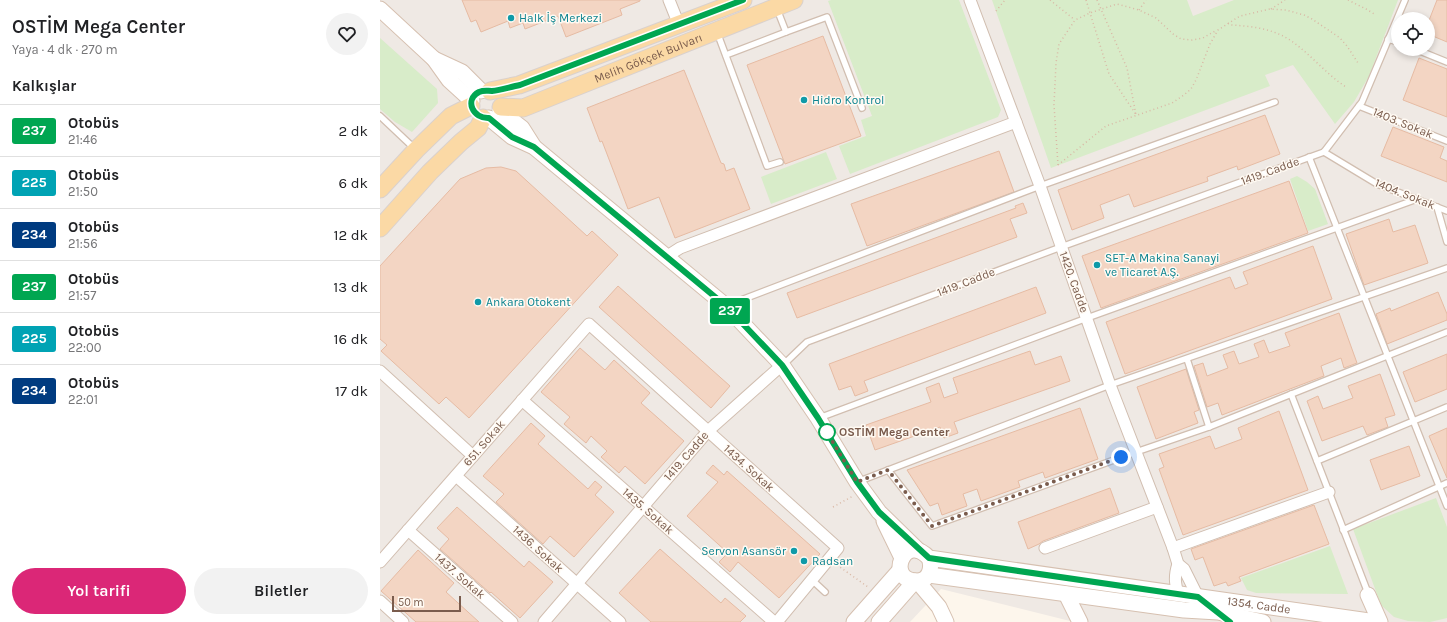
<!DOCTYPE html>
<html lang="tr">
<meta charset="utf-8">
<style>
:root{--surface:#fff;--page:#f2f2f2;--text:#202124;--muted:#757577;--line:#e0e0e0;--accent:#db2777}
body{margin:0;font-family:Karla,sans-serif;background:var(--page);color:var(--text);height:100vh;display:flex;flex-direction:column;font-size:15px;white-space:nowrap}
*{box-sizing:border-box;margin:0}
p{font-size:13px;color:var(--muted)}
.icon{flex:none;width:22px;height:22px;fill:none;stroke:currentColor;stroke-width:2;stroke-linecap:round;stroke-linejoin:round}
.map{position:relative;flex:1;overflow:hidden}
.side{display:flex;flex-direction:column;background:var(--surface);width:380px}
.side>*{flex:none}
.badge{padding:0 8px;border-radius:3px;font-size:14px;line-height:26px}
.buttons{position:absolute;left:1011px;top:12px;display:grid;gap:8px}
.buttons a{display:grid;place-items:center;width:44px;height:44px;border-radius:50%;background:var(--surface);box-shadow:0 2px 6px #0003;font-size:20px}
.scale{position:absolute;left:12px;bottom:10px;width:69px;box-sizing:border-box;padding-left:4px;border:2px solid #7a5c4d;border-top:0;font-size:11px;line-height:14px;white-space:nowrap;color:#7a5c4d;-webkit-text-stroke:3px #fffaf3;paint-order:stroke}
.you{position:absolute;width:20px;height:20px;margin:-10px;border:3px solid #fff;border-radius:50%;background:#1a73e8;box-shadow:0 0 0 6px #1a73e833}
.map>.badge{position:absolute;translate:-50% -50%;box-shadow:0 0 0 2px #fff}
h2{padding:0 12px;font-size:15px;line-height:36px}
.round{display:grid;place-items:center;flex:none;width:42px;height:42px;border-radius:21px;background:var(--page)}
.headline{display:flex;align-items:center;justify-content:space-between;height:68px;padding:0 12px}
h1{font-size:19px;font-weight:600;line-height:30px}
.primary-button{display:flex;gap:8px;margin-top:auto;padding:8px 12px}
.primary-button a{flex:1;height:46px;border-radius:24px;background:var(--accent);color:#fff;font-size:16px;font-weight:600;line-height:46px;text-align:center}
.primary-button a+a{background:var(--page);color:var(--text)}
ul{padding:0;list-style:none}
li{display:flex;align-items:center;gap:12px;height:52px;padding:0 12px;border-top:1px solid var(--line)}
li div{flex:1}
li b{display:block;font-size:15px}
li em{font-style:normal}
li .badge{min-width:44px;font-weight:700;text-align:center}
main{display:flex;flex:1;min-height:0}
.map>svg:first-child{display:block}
.industrial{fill:#efe9e4;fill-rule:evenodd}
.green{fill:#d8ecc9}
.building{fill:#f3d5c3;stroke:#e6bba3}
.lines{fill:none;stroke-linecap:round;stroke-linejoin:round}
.lane-casing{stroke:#d1beb0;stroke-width:8}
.street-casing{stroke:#d1beb0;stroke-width:13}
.secondary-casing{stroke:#d6c0b0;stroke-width:17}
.primary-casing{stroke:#dad1cd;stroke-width:19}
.path{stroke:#d9b8a5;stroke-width:1.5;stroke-dasharray:1 3;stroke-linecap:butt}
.lane{stroke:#fff;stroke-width:5.5}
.street{stroke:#fff;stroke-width:11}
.secondary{stroke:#fff;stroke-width:15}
.primary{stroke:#fbd9a5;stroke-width:17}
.line-casing{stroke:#fff;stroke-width:9}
.line{stroke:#00a651;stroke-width:6}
.walk{stroke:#7a5c4d;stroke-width:4;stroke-dasharray:0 7.2}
.culture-dot{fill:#0f9aa8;stroke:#fffaf3;stroke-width:1.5}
.stop-dot{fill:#fff;stroke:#00a651;stroke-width:2}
.labels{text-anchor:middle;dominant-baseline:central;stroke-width:3;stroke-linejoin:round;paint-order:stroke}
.culture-label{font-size:12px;fill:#0d838f;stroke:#fffaf3;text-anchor:start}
.street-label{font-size:12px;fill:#7a5c4d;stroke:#fffaf3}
.stop-label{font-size:12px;font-weight:bold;fill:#7a5c4d;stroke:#fffaf3;text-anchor:start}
</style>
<main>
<section class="side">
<div class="headline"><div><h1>OSTİM Mega Center</h1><p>Yaya · 4 dk · 270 m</p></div><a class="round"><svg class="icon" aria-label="heart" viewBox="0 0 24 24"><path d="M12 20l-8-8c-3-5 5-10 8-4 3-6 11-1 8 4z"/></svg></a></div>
<h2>Kalkışlar</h2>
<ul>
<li><span class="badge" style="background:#00a651;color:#fff">237</span><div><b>Otobüs</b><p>21:46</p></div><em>2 dk</em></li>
<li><span class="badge" style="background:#00a3b4;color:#fff">225</span><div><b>Otobüs</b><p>21:50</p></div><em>6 dk</em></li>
<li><span class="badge" style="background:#003b80;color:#fff">234</span><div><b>Otobüs</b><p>21:56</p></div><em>12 dk</em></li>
<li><span class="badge" style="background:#00a651;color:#fff">237</span><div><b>Otobüs</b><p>21:57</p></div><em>13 dk</em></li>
<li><span class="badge" style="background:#00a3b4;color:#fff">225</span><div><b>Otobüs</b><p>22:00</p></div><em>16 dk</em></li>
<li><span class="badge" style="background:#003b80;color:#fff">234</span><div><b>Otobüs</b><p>22:01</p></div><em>17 dk</em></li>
</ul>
<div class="primary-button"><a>Yol tarifi</a><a>Biletler</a></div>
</section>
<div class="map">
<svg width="1067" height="622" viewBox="0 0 1067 622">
<rect width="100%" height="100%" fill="#fdf6ec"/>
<!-- industrial -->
<path class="industrial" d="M0,0H1067V622H694L561,589L530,622H0ZM1018,19H1048V49H1018Z"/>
<!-- green -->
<g class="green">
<polygon points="451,0 579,0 621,110 618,117 470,174 459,146 486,136 481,120 492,116 448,1"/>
<polygon points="612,0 807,0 813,16 854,0 1018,0 989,76 974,102 955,124 913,65 885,75 890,86 671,168"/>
<polygon points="0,38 57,89 58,103 32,132 15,122 0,109"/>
<polygon points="446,152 457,179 391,204 381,177"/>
<polygon points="917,176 927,182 935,189 948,224 928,231 910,179"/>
<polygon points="1056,498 1067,527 1067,618 1050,622 1028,621 1014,617 1001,605 973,529"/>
<polygon points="950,546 968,594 876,593 867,590 861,578"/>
</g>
<!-- building -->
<g class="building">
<polygon points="82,0 260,0 260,1 240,9 242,15 186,37 178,16 145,29 143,23 130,28 128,21 101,32 96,20 91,22"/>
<polygon points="1057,0 1067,0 1067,42 1048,34 1048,23"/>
<polygon points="443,36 481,136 405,164 367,65"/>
<polygon points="1039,58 1067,69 1067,117 1023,100"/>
<polygon points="304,70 341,163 344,164 346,171 354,168 370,209 295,238 279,197 248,209 222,141 220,142 207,108"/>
<polygon points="885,115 900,154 858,170 857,166 827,177 828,181 754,207 749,194 720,205 724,218 692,230 678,190"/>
<polygon points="1013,127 1064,147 1060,158 1067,161 1067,182 1001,156"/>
<polygon points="619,151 634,192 487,246 471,204"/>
<polygon points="121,167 136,171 207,236 212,231 238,255 89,418 66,397 59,404 1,351 7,345 0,339 0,266 80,179 106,168"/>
<polygon points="909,181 928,233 721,308 702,256"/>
<polygon points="643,203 647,213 630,219 637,237 417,318 407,293 636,208 635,206"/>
<polygon points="1009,219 1013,232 1035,225 1048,263 984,285 966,234"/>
<polygon points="933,246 952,299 745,374 726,322 850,277 855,289 868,284 863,272"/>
<polygon points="238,286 350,386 331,408 219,307"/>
<polygon points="656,287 666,313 484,381 488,391 475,396 471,386 459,390 449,364"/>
<polygon points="1058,292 1067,314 1067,320 1007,344 996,314 1010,308 1011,311"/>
<polygon points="959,313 977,363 964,368 961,358 941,366 944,376 842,415 838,403 827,407 814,366 823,363 827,376 848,368 843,355 854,351 859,364 879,357 874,344 884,340 889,353 910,346 905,333"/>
<polygon points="200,348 225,370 234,360 270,393 261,403 304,441 265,484 245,466 239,473 221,457 227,451 211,436 206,443 184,424 190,417 161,392"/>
<polygon points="650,351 655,365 681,356 690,381 574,422 578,433 564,438 560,427 495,450 486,425 551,402 546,388 559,383 564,398 578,393 573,378"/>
<polygon points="1067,354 1067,389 1035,402 1023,372"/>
<polygon points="806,369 819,410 814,412 818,423 776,439 757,387"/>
<polygon points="1000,374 1015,415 1005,418 1008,427 987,435 983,426 942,441 927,401 938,396 943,409 973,398 968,386"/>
<polygon points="700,408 718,459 665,478 663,472 638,481 640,487 601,501 597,489 583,494 587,506 562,515 558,503 550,506 527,470"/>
<polygon points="899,411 928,490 803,535 779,469 784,467 779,454 830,436 835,449 862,439 858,428"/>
<polygon points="151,423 165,436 158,444 208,489 215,481 222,487 215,495 234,512 194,557 170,536 163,544 116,502 124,494 103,476"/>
<polygon points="1067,428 1067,478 1049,436"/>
<polygon points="1029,446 1040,476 1001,490 990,460"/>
<polygon points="333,465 344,475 347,471 440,554 399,598 358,562 350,572 339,562 348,553 307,516 338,482 326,473"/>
<polygon points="730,488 739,513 663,541 659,544 648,549 638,522"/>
<polygon points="934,505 949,544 859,577 861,581 848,586 846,582 834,586 823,557 815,560 811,549"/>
<polygon points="77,507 144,567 149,561 173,582 140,618 111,592 110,593 60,549 69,539 57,528"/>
<polygon points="280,549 341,603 345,598 366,616 360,622 271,622 239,593"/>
<polygon points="38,550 74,583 66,592 99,622 36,622 1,591"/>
</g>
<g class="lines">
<!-- lane casing -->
<g class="lane-casing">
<g id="lane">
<polyline points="397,9 406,32 447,17 482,108"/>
<polyline points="337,32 387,166 400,162"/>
<polyline points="1008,39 1018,42"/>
<polyline points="1035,49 1067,62"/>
<polyline points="346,55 406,32"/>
<polyline points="979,106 1067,141"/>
<polyline points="0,116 35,149"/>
<polyline points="944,152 997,184 1067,211"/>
<polyline points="929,157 1067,506"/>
<polyline points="1057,207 1067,242"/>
<polyline points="348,305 660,186 895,102"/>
<polyline points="807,359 829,427"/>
<polyline points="403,365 427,342 681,247 944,152 982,102 1025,0"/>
<polyline points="911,394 988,593"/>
<polyline points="439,418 707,318 1037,199"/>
<polyline points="937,461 1067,407"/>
<polyline points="508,470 552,526 756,452 829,427 1067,332"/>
<polyline points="477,482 730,385 1067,268"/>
<polyline points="963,530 1067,483"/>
<polyline points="432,580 445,592"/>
</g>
</g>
<!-- street casing -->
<g class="street-casing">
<g id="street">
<polyline points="289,0 299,25"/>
<polyline points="590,0 660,186 730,385 793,548 798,564 804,569 818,597"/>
<polyline points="286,257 300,248 636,122"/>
<polyline points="0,371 93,456"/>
<polyline points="142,400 394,622"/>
<polyline points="76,476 240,622"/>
<polyline points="28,530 132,622"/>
<polyline points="665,548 777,507"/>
<polyline points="793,548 949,492"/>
<polyline points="0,562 209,324 458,548 397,622"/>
<path d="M798,564C794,576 795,583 798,594"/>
<polyline points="0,601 23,622"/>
<polyline points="164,622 328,431 402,365"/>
</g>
</g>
<!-- secondary casing -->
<g class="secondary-casing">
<g id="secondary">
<polyline points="0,9 54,59 69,80 92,101"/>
<polyline points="54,59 82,72 101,91"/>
<polyline points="120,111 142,128 154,147"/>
<polyline points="109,118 132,137 154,147 346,306 402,365 438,418 477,482 499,512 539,551"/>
<polyline points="504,521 522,558"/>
<path id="s1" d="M549,558C553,568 549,581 537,581C505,581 524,531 549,558L996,622"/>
<polyline points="549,575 804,610 838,612 883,622"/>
<polyline points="538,582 559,607 566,622"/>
<polyline points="686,594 700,622"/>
<polyline points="988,595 1000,622"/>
<polyline points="474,622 520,570"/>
<polyline points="499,622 535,581"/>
</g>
</g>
<!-- primary casing -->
<g class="primary-casing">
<g id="primary">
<polyline points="110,91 139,85 363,0"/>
<path id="s2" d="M121,107L143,108L414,0"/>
<polyline points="0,189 36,150 71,116 91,106"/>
<polyline points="0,228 50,172 81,142 98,128 103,118"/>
</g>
</g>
<!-- path -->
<g class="path">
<polyline points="670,0 695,20"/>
<polyline points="706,0 729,74 757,116"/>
<polyline points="717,0 747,68 756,115"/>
<polyline points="968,0 986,9 996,15"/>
<polyline points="891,9 905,0"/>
<polyline points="759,10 766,0"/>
<polyline points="616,11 625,0"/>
<path d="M848,23L851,25C869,26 887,28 903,36C926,48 944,73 966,87"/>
<polyline points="678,165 726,126 792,103 804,95 811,89 816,80 830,44 838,30 860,16 890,9 906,10 924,15 932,19 960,38 967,46 978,63"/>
<polyline points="678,165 674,105 676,63 679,44 695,20 710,13 737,4 759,10 776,18 793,34 801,39 812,40 823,38 837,30"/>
<polyline points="453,507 473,496"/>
<polyline points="457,565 488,587"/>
</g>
<!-- lane -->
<use href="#lane" class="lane"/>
<!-- street -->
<use href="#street" class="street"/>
<!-- secondary -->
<use href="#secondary" class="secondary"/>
<!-- primary -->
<use href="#primary" class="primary"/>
</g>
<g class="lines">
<!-- line casing -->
<g class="line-casing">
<path id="line" d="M363,0L140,85C130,87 121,90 112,91C107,91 104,90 99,92C84,100 93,119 109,118L132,137L154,147L346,306L402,365L438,418L477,482L499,512L549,558L818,597L850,622"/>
</g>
<!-- line -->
<use href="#line" class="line"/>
<!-- walk -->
<polyline class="walk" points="447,432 446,431 477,482 508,470 552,526 741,457"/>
</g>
<!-- markers -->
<g class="culture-dot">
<circle cx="131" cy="18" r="4"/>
<circle cx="424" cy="100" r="4"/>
<circle cx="717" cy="265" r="4"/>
<circle cx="98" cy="302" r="4"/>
<circle cx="414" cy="551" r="4"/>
<circle cx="424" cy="561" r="4"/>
</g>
<circle class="stop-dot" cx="447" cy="432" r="8"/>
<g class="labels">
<!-- culture labels -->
<g class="culture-label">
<text x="139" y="18">Halk İş Merkezi</text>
<text x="432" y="100">Hidro Kontrol</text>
<text x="725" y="258">SET-A Makina Sanayi<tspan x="725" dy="14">ve Ticaret A.Ş.</tspan></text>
<text x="106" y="302">Ankara Otokent</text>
<text x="406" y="551" text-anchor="end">Servon Asansör</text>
<text x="432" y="561">Radsan</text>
</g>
<!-- street labels -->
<g class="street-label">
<text stroke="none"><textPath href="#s2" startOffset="157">Melih Gökçek Bulvarı</textPath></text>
<text transform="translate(1023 123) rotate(22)">1403. Sokak</text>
<text transform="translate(890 171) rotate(-20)">1419. Cadde</text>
<text transform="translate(1025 194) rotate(22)">1404. Sokak</text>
<text transform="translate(586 282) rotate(-21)">1419. Cadde</text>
<text transform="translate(694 282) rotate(70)">1420. Cadde</text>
<text transform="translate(104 443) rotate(-49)">651. Sokak</text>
<text transform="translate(306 456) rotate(-49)">1419. Cadde</text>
<text transform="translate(369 468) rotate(42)">1434. Sokak</text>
<text transform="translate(268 511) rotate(41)">1435. Sokak</text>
<text transform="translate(158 549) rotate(42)">1436. Sokak</text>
<text transform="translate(80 576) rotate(41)">1437. Sokak</text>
<text stroke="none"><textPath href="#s1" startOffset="430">1354. Cadde</textPath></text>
</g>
<!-- stop labels -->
<g class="stop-label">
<text x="459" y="432">OSTİM Mega Center</text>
</g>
</g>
</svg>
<div class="buttons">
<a><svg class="icon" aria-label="locate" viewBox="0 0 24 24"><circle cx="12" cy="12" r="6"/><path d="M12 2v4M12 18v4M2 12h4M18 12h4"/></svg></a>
</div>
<div class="scale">50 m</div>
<div class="you" style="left:741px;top:457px"></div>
<b class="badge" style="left:350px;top:311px;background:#00a651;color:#fff">237</b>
</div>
</main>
